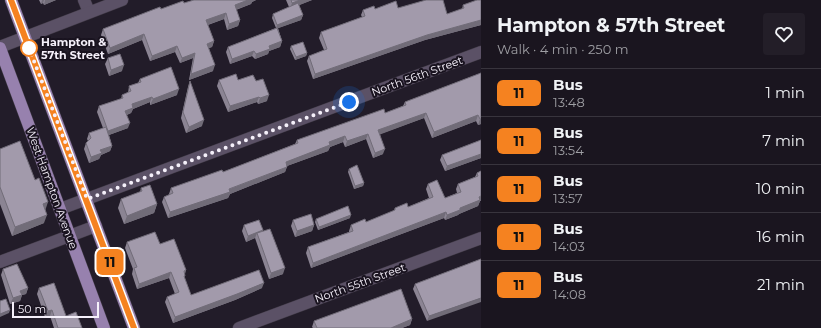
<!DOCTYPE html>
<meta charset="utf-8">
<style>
:root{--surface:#1a151f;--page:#231e28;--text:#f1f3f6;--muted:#9f9fa4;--line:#38343d}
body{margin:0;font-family:Montserrat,sans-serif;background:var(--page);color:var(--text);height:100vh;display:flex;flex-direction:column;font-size:15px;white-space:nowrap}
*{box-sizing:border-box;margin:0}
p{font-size:13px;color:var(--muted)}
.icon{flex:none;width:22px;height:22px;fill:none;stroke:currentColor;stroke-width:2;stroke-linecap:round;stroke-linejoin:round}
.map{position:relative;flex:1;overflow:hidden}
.side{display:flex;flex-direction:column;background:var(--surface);width:340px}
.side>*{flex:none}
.badge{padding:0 8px;border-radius:6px;font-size:14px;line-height:26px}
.scale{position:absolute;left:12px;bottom:10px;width:87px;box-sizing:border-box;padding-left:4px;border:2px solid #f5f0fa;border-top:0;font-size:11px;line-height:14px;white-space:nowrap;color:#f5f0fa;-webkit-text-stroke:3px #19131f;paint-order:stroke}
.you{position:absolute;width:20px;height:20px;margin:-10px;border:3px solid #fff;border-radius:50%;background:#1a73e8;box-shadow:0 0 0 6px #1a73e833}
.map>.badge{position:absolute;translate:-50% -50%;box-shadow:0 0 0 2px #fff}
.round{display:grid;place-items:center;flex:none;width:42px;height:42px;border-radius:4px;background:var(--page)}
.headline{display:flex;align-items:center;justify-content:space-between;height:68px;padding:0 16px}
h1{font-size:19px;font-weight:700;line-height:30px}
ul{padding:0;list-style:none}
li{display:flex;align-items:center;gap:12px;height:48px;padding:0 16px;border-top:1px solid var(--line)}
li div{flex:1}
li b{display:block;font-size:15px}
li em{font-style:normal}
li .badge{min-width:44px;font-weight:700;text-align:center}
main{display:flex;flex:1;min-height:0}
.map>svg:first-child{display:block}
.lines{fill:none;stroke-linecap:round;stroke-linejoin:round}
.minor-casing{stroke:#403a46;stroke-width:13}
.major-casing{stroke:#403a46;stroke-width:13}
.minor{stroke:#5b5166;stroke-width:12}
.major{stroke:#9781ae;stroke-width:12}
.wall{fill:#8b8493}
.shaded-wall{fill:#716c78}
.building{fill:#a29aab;stroke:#716c78}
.line-casing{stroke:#fff;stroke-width:9}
.line{stroke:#f58220;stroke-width:6}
.walk{stroke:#f5f0fa;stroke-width:4;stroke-dasharray:0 7.2}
.stop-dot{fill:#fff;stroke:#f58220;stroke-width:2}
.labels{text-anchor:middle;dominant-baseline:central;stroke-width:4;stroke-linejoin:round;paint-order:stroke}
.stop-label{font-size:11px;font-weight:bold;fill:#f5f0fa;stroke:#19131f;text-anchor:start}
.street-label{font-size:11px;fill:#f5f0fa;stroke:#19131f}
</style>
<main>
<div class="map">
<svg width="481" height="328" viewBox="0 0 481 328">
<rect width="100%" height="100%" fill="#221c29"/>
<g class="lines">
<!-- minor casing -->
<g class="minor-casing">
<g id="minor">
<polyline points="84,0 89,12"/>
<polyline points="0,47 122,0"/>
<polyline points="60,209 481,52"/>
<polyline points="0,262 96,226"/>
<polyline points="239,328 481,238"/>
</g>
</g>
<!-- major casing -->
<g class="major-casing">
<g id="major">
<polyline points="11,0 134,328"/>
<polyline points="0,48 104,328"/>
</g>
</g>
<!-- minor -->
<use href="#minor" class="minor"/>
<!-- major -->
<use href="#major" class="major"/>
</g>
<!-- wall -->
<g class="wall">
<polygon points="39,0 56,0 44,5 43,3 41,4"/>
<polygon points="194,0 256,0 252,2 251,4 236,10 240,20 238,26 227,30 224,19 208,25 214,41 212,47 209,48 213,71 189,80 193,58 180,63 175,52 150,61 142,40 108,54 101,35 103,29 161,9 184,3"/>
<polygon points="286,0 312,0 299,5 303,15 301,20 278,28 282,41 280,47 269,51 268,54 255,59 252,56 230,64 226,52 228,47 276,28 272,18 273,14 289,7"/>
<polygon points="481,0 481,25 425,40 313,79 307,61 309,56 324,50 319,38 321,32 362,17 361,15 363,10 375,9 398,8 447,14 462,9 463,5"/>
<polygon points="291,46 307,53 306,56 295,60 290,49"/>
<polygon points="108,58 122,71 109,76 105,64"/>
<polygon points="481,73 481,124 478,125 476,121 432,138 424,118 380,134 383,154 373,158 366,139 345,147 343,142 330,147 328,151 287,166 285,172 230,194 228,198 168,218 162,202 164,197 170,194 169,194 171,188 223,172 295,144 297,140 385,113 403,106 405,102"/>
<polygon points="140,79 177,95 150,105 150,102 133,109 131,113 127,115 128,128 109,135 112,146 110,151 101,155 99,159 89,163 84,149 86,143 88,141 87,139 89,133 103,128 97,112 99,106 121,99 122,95 128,93 129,86 138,83"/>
<polygon points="219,80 256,81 267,101 258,104 257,102 228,112 217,86"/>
<polygon points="190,81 202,126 186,133 181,118 188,87"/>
<polygon points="481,140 481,158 445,171 440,160 442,155"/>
<polygon points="0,149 44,223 12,236 0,204"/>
<polygon points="349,169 364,183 363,186 354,189 348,172"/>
<polygon points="481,171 481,201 480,201 478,206 459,214 458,215 445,220 444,218 311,268 306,253 308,247 349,232 349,231 351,225 366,222 394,211 395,208 408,207 429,198 426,189 428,184 445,198 457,193 456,189 458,184 475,177 477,173"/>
<polygon points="141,188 157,204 154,213 124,224 118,208 121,199 140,192"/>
<polygon points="350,218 318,230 315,222 316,219"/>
<polygon points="293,220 314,225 312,231 295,237 291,226"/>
<polygon points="244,225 263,230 263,232 283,274 269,279 255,238 246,242 242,231"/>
<polygon points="127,242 160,244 186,270 184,278 191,295 262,288 235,300 173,323 165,302 167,297 175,294 169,278 137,289 132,274 133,269 125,248"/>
<polygon points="481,259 427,321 413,289 415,284"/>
<polygon points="3,269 28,288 26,294 22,295 20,301 10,304 1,275"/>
<polygon points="39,288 66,316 82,328 54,328 50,316 45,317 37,294"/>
<polygon points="412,319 410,325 402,328 313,328 312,327 314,321"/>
</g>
<!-- shaded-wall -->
<g class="shaded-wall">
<polygon points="42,0 44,0 43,3 41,4"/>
<polygon points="45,0 56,0 44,5"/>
<polygon points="248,0 256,0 252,2 251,4 232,11 235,5"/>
<polygon points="300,0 312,0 290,9 292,3"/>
<polygon points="226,13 224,19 204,26 206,20"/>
<polygon points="303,15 301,20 276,29 277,25"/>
<polygon points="240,20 238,26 227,30 229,24"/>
<polygon points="481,20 481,25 425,40 313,79 315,74 427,35"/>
<polygon points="144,34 142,40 108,54 110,48"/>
<polygon points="214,41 212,47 205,49 207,44"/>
<polygon points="282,41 280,47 269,51 268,54 255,59 256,54 269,46"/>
<polygon points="177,46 175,52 150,61 152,56"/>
<polygon points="254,51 252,56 230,64 232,59"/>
<polygon points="195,53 193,58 180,63 182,58"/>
<polygon points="307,53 306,56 295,60 296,57"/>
<polygon points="124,65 122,71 109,76 111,70"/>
<polygon points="215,65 213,71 189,80 191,74"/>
<polygon points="179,89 177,95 150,105 153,99"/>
<polygon points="269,95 267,101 258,104 260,98"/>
<polygon points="152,97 150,102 133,109 131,113 123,116 125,111 132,104"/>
<polygon points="259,97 257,102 228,112 230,106"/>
<polygon points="426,113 424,118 376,136 378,130"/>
<polygon points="478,115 476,121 432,138 434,132"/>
<polygon points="480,119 481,119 481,124 478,125"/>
<polygon points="204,120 202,126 186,133 189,127"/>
<polygon points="130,123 128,128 106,136 108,131"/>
<polygon points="368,134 366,139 345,147 347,141"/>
<polygon points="345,136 343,142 330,147 328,151 284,167 286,162 329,142"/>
<polygon points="112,146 110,151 101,155 99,159 89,163 91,157 100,150"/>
<polygon points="385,149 383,154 373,158 375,153"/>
<polygon points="481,154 481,158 445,171 447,166"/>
<polygon points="287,167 285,172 230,194 228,198 168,218 170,212"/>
<polygon points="364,183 363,186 354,189 355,186"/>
<polygon points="481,196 481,201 480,201 478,206 459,214 458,215 445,220 447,215 460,208"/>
<polygon points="48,202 45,211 43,204"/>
<polygon points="157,204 154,213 124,224 127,216"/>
<polygon points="446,212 444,218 311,268 313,263"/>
<polygon points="47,215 44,223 12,236 15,227"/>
<polygon points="351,215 350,218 318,230 319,227"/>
<polygon points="314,225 312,231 295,237 297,231"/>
<polygon points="263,230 261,236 257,233 255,238 246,242 248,236"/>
<polygon points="285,268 283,274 269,279 271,273"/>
<polygon points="171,272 169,278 137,289 139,284"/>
<polygon points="264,283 262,288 235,300 173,323 175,317"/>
<polygon points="28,288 26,294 22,295 20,301 10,304 13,298 20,291"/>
<polygon points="481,298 481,302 427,321 429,316"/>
<polygon points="10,310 9,313 0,317 0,314"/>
<polygon points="52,310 50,316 45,317 48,311"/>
<polygon points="412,319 410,325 402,328 391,328"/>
</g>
<!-- building -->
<g class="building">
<polygon points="194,0 248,0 235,5 240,20 229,24 226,13 206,20 214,41 207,44 215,65 191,74 195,53 182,58 177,46 152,56 144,34 110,48 103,29 160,7 161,9 183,1 184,3"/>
<polygon points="291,0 300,0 292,3"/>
<polygon points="426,0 443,0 447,14 464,8 463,5 477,0 481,0 481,20 427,35 315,74 309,56 327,49 321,32 365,16 363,10 374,6 375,9 396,1 398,8"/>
<polygon points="298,3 303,15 277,25 273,14"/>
<polygon points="277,28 282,41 269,46 270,49 256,54 254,51 232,59 228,47"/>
<polygon points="303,42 307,53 296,57 291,46"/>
<polygon points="120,54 124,65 111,70 108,58"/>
<polygon points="171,67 179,89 153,99 152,97 132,104 133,108 125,111 130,123 108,131 99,106 123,98 122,95 131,91 129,86 141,82 140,79"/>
<polygon points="481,73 481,119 480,119 478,115 434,132 426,113 378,130 385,149 375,153 368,134 347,141 345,136 329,142 330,145 286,162 287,167 229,189 230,192 170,212 164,197 173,193 171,188 222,170 223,172 293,145 298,143 297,140 384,109 385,113 406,105 405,102"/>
<polygon points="236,74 238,80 253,75 256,81 263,79 269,95 260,98 259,97 230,106 219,80"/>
<polygon points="190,81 204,120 189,127 183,112"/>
<polygon points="106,127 112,146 100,150 102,153 91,157 86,143 91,138 89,133"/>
<polygon points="481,140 481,154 447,166 442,155"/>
<polygon points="20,141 35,180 39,178 48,202 43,204 47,215 15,227 0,187 0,149"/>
<polygon points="357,165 364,183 355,186 349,169"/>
<polygon points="481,171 481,196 479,197 480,200 460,208 460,210 447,215 446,212 313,263 308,247 353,231 351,225 365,219 366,222 395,210 395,208 407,203 408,207 433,197 428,184 437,180 445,198 461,192 458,184 478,176 477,173"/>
<polygon points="150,185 157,204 127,216 121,199 142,191 141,188"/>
<polygon points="348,206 351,215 319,227 316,219"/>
<polygon points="311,214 314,225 297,231 293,220"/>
<polygon points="259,220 263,230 248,236 244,225"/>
<polygon points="270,229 285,268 271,273 257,233"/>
<polygon points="155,232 160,244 174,239 186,270 184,271 185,276 184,276 191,295 259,270 264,283 237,294 175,317 167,297 179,292 171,272 139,284 134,268 137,267 127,242"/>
<polygon points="481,259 481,298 429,316 415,284"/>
<polygon points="17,264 28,288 20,291 22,295 13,298 3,269"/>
<polygon points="54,283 66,316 76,312 82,328 58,328 52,310 48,311 39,288"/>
<polygon points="401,289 412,319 391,328 317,328 314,321"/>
<polygon points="6,299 10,310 0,314 0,301"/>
</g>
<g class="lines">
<!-- line casing -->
<g class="line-casing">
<polyline id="line" points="11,0 134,328"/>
</g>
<!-- line -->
<use href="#line" class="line"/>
<!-- walk -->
<polyline class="walk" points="29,48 87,199 349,102"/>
</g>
<!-- markers -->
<circle class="stop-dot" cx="29" cy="48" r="8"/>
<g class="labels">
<!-- stop labels -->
<g class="stop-label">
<text x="41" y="42">Hampton &amp;<tspan x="41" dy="13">57th Street</tspan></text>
</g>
<!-- street labels -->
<g class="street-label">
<text transform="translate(417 76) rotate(-20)">North 56th Street</text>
<text transform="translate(52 188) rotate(70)">West Hampton Avenue</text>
<text transform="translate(360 283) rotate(-20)">North 55th Street</text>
</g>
</g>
</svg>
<div class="scale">50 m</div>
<div class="you" style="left:349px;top:102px"></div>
<b class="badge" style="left:110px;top:262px;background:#f58220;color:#111">11</b>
</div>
<section class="side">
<div class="headline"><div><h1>Hampton &amp; 57th Street</h1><p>Walk · 4 min · 250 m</p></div><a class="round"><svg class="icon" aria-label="heart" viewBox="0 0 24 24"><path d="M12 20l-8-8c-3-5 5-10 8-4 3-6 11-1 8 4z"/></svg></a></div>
<ul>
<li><span class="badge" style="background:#f58220;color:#111">11</span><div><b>Bus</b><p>13:48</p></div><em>1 min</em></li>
<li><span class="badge" style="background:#f58220;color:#111">11</span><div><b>Bus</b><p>13:54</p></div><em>7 min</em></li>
<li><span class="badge" style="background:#f58220;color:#111">11</span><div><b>Bus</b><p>13:57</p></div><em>10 min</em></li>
<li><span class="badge" style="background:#f58220;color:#111">11</span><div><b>Bus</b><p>14:03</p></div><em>16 min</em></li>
<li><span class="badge" style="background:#f58220;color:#111">11</span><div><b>Bus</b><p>14:08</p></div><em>21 min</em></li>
</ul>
</section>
</main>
